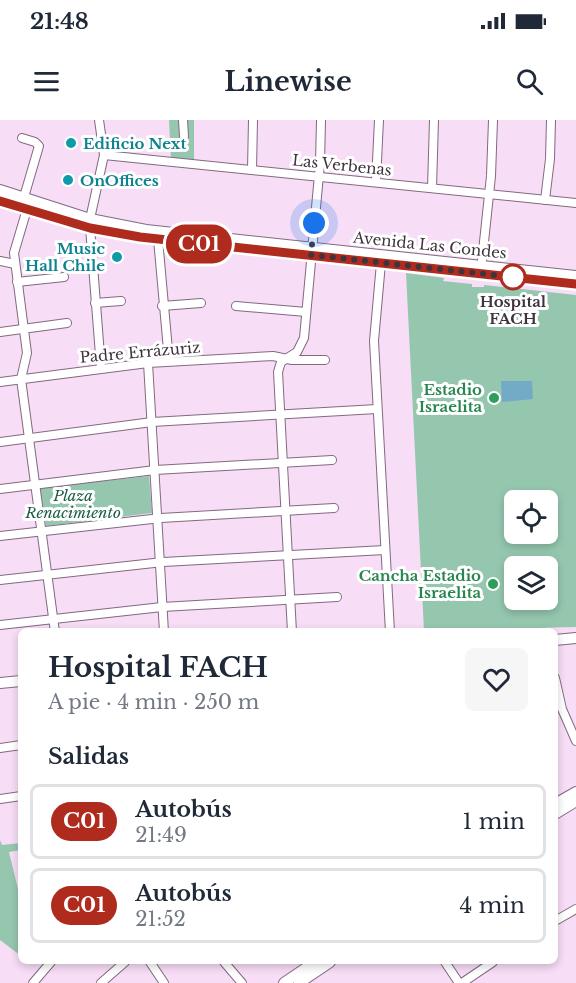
<!DOCTYPE html>
<html lang="es">
<meta charset="utf-8">
<style>
:root{--surface:#fff;--page:#f6f6f7;--text:#1f2937;--muted:#747a83;--line:#e0e1e3}
body{margin:0;font-family:"Libre Baskerville",serif;background:var(--page);color:var(--text);height:100vh;display:flex;flex-direction:column;font-size:22px;white-space:nowrap}
*{box-sizing:border-box;margin:0}
p{font-size:20px;color:var(--muted)}
.icon{flex:none;width:33px;height:33px;fill:none;stroke:currentColor;stroke-width:2;stroke-linecap:round;stroke-linejoin:round}
.map{position:relative;flex:1;overflow:hidden}
.sheet{position:absolute;left:18px;top:508px;width:540px;height:336px;display:flex;flex-direction:column;background:var(--surface);border-radius:9px;box-shadow:0 3px 9px #0003}
.sheet>*{flex:none}
.badge{padding:0 12px;border-radius:20px;font-size:21px;line-height:39px}
.buttons{position:absolute;left:504px;top:370px;display:grid;gap:12px}
.buttons a{display:grid;place-items:center;width:54px;height:54px;border-radius:9px;background:var(--surface);box-shadow:0 3px 9px #0003;font-size:30px}
.you{position:absolute;width:30px;height:30px;margin:-15px;border:4px solid #fff;border-radius:50%;background:#1a73e8;box-shadow:0 0 0 9px #1a73e833}
.map>.badge{position:absolute;translate:-50% -50%;box-shadow:0 0 0 3px #fff}
h2{padding:0 30px;font-size:22px;line-height:54px}
.round{display:grid;place-items:center;flex:none;width:63px;height:63px;border-radius:9px;background:var(--page)}
.headline{display:flex;align-items:center;justify-content:space-between;height:102px;padding:0 30px}
h1{font-size:28px;font-weight:700;line-height:45px}
ul{padding:0;list-style:none}
li{display:flex;align-items:center;gap:18px;height:75px;margin:0 12px 9px;padding:0 18px;border:3px solid var(--line);border-radius:9px}
li div{flex:1}
li b{display:block;font-size:22px}
li em{font-style:normal}
li .badge{min-width:66px;font-weight:700;text-align:center}
.status{display:flex;justify-content:space-between;align-items:center;height:42px;padding:0 30px;background:var(--surface);direction:ltr}
.status svg{height:16px;fill:currentColor}
header{display:flex;justify-content:space-between;align-items:center;height:78px;padding:0 30px;background:var(--surface);font-size:27px;font-weight:700}
.map>svg:first-child{display:block}
.green{fill:#95c7af;fill-rule:evenodd}
.water{fill:#73aac6}
.lines{fill:none;stroke-linecap:round;stroke-linejoin:round}
.minor-casing{stroke:#816a80;stroke-width:10}
.major-casing{stroke:#816a80;stroke-width:12}
.minor{stroke:#fff;stroke-width:8}
.major{stroke:#fff;stroke-width:10}
.line-casing{stroke:#fff;stroke-width:14}
.line{stroke:#af2b1e;stroke-width:9}
.walk{stroke:#3e343e;stroke-width:6;stroke-dasharray:0 10.8}
.culture-dot{fill:#0f9aa8;stroke:#fff;stroke-width:2}
.stop-dot{fill:#fff;stroke:#af2b1e;stroke-width:3}
.leisure-dot{fill:#2e9e5b;stroke:#fff;stroke-width:2}
.labels{text-anchor:middle;dominant-baseline:central;stroke-width:6;stroke-linejoin:round;paint-order:stroke}
.culture-label{font-size:15px;font-weight:bold;fill:#0d838f;stroke:#fff;text-anchor:start}
.street-label{font-size:15px;fill:#3e343e;stroke:#fff}
.stop-label{font-size:15px;font-weight:bold;fill:#3e343e;stroke:#fff}
.leisure-label{font-size:15px;font-weight:bold;fill:#27864d;stroke:#fff;text-anchor:end}
.park-label{font-size:15px;font-style:italic;fill:#195d43;stroke:#fff}
</style>
<div class="status"><b>21:48</b><svg viewBox="0 0 49 12"><path d="M0 12V9h3v3zM5 12V6h3v6zM10 12V3h3v9zM15 12V0h3v12zM26 1h20v11H26zM47 4h2v5h-2z"/></svg></div>
<header><svg class="icon" aria-label="menu" viewBox="0 0 24 24"><path d="M4 6h16M4 12h16M4 18h16"/></svg>Linewise<svg class="icon" aria-label="search" viewBox="0 0 24 24"><circle cx="10" cy="10" r="6"/><path d="M15 15l6 6"/></svg></header>
<div class="map">
<svg width="576" height="863" viewBox="0 0 576 863">
<rect width="100%" height="100%" fill="#f7ddf6"/>
<!-- green -->
<g class="green">
<polygon points="169,0 194,0 194,41 171,39"/>
<path d="M406,153L444,158L443,161L472,164V167H484V165L576,175V507L424,511ZM514,381H548V414H514ZM514,447H548V480H514Z"/>
<polygon points="149,356 152,393 46,406 40,368"/>
<polygon points="0,720 2,725 21,723 21,730 9,732 18,769 21,768 21,836 0,820"/>
</g>
<!-- water -->
<polygon class="water" points="501,261 532,261 533,279 502,282"/>
<g class="lines">
<!-- minor casing -->
<g class="minor-casing">
<g id="minor">
<polyline points="183,0 184,16"/>
<polyline points="22,18 35,22 39,26 24,77"/>
<polyline points="104,35 576,83"/>
<polyline points="252,50 253,0"/>
<polyline points="376,62 379,0"/>
<polyline points="432,68 434,0"/>
<polyline points="545,80 550,39 551,0"/>
<polyline points="27,89 14,133 27,233 21,259 55,512"/>
<polyline points="90,99 104,35 99,0"/>
<polyline points="90,107 101,248"/>
<polyline points="158,119 169,241"/>
<polyline points="0,141 15,144"/>
<polyline points="381,143 374,221 390,512"/>
<polyline points="481,150 491,56 493,0"/>
<polyline points="17,162 64,157"/>
<polyline points="95,183 121,181"/>
<polyline points="162,186 201,183"/>
<polyline points="236,186 306,192"/>
<polyline points="0,212 67,203"/>
<polyline points="148,243 164,512"/>
<polyline points="0,262 148,243 273,236 292,240 325,240"/>
<polyline points="0,322 152,302 377,289"/>
<polyline points="0,369 155,350 332,340"/>
<polyline points="0,416 161,398 334,388"/>
<polyline points="0,460 163,442 385,430"/>
<polyline points="0,505 162,487 337,477"/>
<polyline points="292,512 278,252 281,242 297,232 304,218 320,44 321,0"/>
<polyline points="555,558 562,589 576,621"/>
<polyline points="0,628 21,625"/>
<polyline points="0,679 21,676"/>
<polyline points="555,801 576,789"/>
<polyline points="150,842 164,863"/>
<polyline points="224,842 242,863"/>
<polyline points="445,842 459,863"/>
<polyline points="33,863 51,842"/>
<polyline points="101,863 125,842"/>
<polyline points="462,863 493,842"/>
</g>
</g>
<!-- major casing -->
<g class="major-casing">
<g id="major">
<polyline points="0,70 90,99 146,110 576,156"/>
<polyline points="0,81 90,107 140,117 576,164"/>
<polyline points="555,520 576,518"/>
<polyline points="0,563 21,561"/>
<polyline points="555,684 576,672"/>
<polyline points="555,694 576,681"/>
<polyline points="284,863 315,842"/>
<polyline points="299,863 330,842"/>
</g>
</g>
<!-- minor -->
<use href="#minor" class="minor"/>
<!-- major -->
<use href="#major" class="major"/>
</g>
<g class="lines">
<!-- line casing -->
<g class="line-casing">
<polyline id="line" points="0,81 90,108 140,117 576,164"/>
</g>
<!-- line -->
<use href="#line" class="line"/>
<!-- walk -->
<polyline class="walk" points="314,103 311,135 513,157"/>
</g>
<!-- markers -->
<g class="culture-dot">
<circle cx="71" cy="23" r="6"/>
<circle cx="68" cy="60" r="6"/>
<circle cx="117" cy="137" r="6"/>
</g>
<circle class="stop-dot" cx="513" cy="157" r="12"/>
<g class="leisure-dot">
<circle cx="494" cy="278" r="6"/>
<circle cx="493" cy="464" r="6"/>
</g>
<g class="labels">
<!-- culture labels -->
<g class="culture-label">
<text x="83" y="23">Edificio Next</text>
<text x="80" y="60">OnOffices</text>
<text x="105" y="128" text-anchor="end">Music<tspan x="105" dy="17">Hall Chile</tspan></text>
</g>
<!-- street labels -->
<g class="street-label">
<text transform="translate(342 45) rotate(6)">Las Verbenas</text>
<text transform="translate(430 125) rotate(6)">Avenida Las Condes</text>
<text transform="translate(140 232) rotate(-5)">Padre Errázuriz</text>
</g>
<!-- stop labels -->
<g class="stop-label">
<text x="513" y="181">Hospital<tspan x="513" dy="17">FACH</tspan></text>
</g>
<!-- leisure labels -->
<g class="leisure-label">
<text x="482" y="269">Estadio<tspan x="482" dy="17">Israelita</tspan></text>
<text x="481" y="455">Cancha Estadio<tspan x="481" dy="17">Israelita</tspan></text>
</g>
<!-- park labels -->
<g class="park-label">
<text x="73" y="375">Plaza<tspan x="73" dy="17">Renacimiento</tspan></text>
</g>
</g>
</svg>
<div class="buttons">
<a><svg class="icon" aria-label="locate" viewBox="0 0 24 24"><circle cx="12" cy="12" r="6"/><path d="M12 2v4M12 18v4M2 12h4M18 12h4"/></svg></a>
<a><svg class="icon" aria-label="layers" viewBox="0 0 24 24"><path d="M12 4l9 5-9 5-9-5zM3 14l9 5 9-5"/></svg></a>
</div>
<div class="you" style="left:314px;top:103px"></div>
<b class="badge" style="left:199px;top:124px;background:#af2b1e;color:#fff">C01</b>
<section class="sheet">
<div class="headline"><div><h1>Hospital FACH</h1><p>A pie · 4 min · 250 m</p></div><a class="round"><svg class="icon" aria-label="heart" viewBox="0 0 24 24"><path d="M12 20l-8-8c-3-5 5-10 8-4 3-6 11-1 8 4z"/></svg></a></div>
<h2>Salidas</h2>
<ul>
<li><span class="badge" style="background:#af2b1e;color:#fff">C01</span><div><b>Autobús</b><p>21:49</p></div><em>1 min</em></li>
<li><span class="badge" style="background:#af2b1e;color:#fff">C01</span><div><b>Autobús</b><p>21:52</p></div><em>4 min</em></li>
</ul>
</section>
</div>
